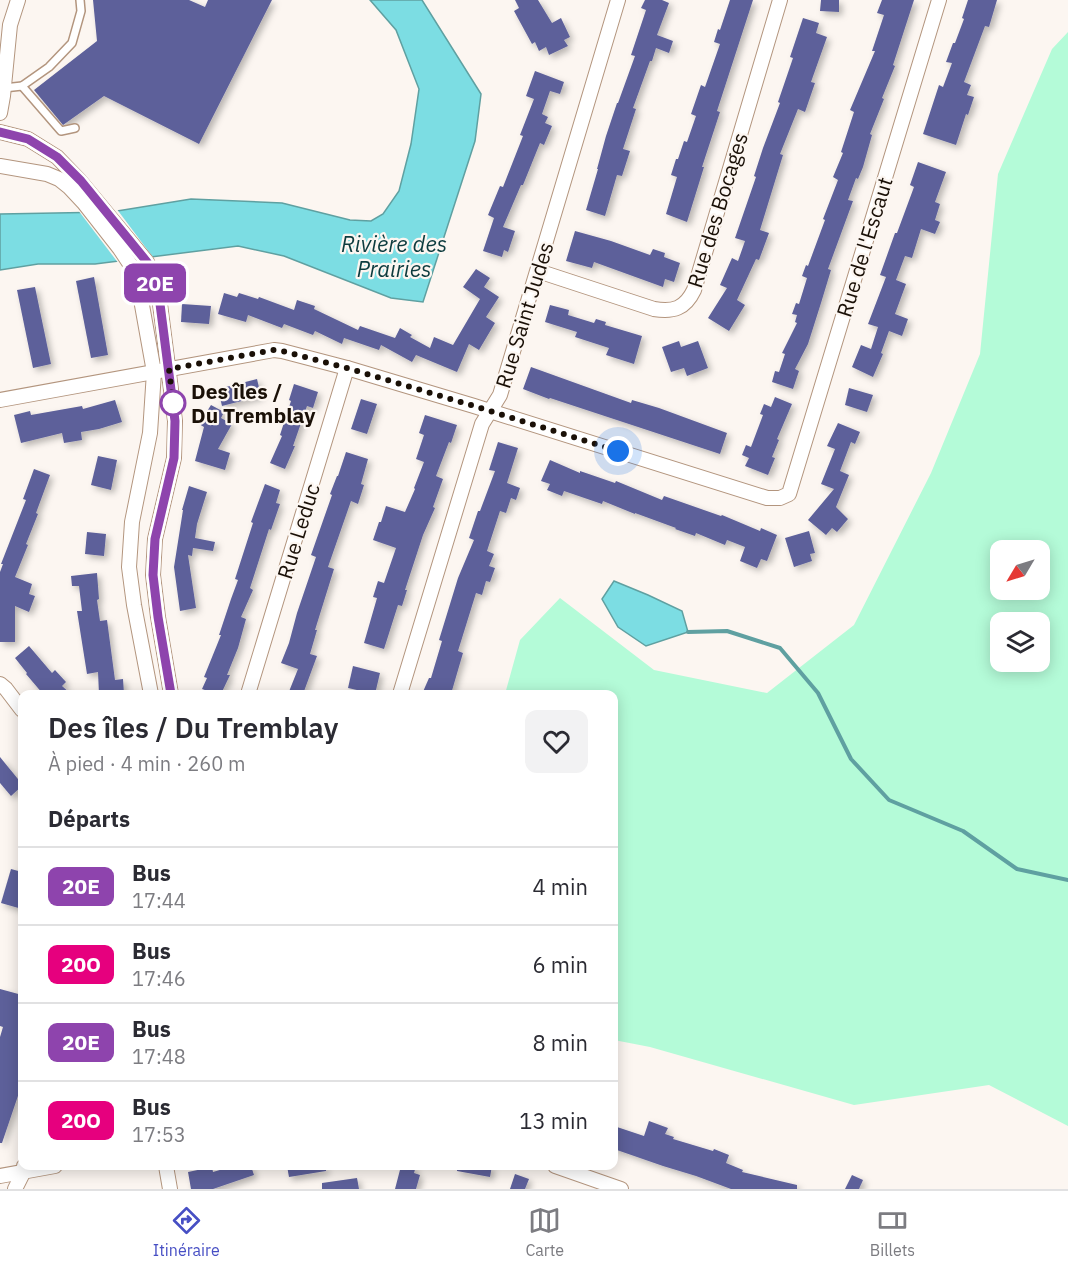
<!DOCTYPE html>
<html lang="fr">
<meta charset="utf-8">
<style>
:root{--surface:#fff;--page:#f2f2f3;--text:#2b2b33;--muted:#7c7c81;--line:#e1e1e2;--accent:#474fc4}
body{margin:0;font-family:"IBM Plex Sans",sans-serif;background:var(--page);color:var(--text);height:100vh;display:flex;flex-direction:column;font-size:22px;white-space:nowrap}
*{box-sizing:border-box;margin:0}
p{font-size:20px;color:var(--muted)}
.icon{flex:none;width:33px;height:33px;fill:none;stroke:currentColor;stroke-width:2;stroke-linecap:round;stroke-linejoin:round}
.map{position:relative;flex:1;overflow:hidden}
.details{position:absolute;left:18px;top:690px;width:600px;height:480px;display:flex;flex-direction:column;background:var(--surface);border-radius:12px;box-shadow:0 3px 15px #0003}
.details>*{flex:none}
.badge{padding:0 12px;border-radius:9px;font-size:21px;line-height:39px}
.needle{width:39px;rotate:232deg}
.buttons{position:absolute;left:990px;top:540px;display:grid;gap:12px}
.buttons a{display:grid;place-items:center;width:60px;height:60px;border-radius:12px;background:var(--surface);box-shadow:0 3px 15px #0003;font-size:30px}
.you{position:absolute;width:30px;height:30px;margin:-15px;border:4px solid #fff;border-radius:50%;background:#1a73e8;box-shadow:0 0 0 9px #1a73e833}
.map>.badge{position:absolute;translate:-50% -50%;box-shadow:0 0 0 3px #fff}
h2{padding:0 30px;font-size:22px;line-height:54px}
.round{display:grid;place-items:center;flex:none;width:63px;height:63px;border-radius:12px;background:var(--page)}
.headline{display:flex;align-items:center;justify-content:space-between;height:102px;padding:0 30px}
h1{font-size:28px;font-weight:600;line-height:45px}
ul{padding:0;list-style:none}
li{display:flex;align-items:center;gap:18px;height:78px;padding:0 30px;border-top:2px solid var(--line)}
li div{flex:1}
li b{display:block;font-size:22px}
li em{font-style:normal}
li .badge{min-width:66px;font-weight:700;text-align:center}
.tabs{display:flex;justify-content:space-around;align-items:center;height:84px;border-top:2px solid var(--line);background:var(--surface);font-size:16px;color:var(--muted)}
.tabs a{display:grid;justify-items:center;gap:3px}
.tabs .active{color:var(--accent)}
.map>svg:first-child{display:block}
.green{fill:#b4fbd8;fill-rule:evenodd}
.water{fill:#7cdde3;stroke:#5fa0a1;stroke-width:1.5}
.pier{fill:#fcf6f1}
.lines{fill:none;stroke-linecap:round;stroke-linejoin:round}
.stream{stroke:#5fa0a1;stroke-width:4}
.building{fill:#5d609a;filter:url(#shadow)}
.service-casing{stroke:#b3957e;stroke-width:10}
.minor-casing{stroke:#b3957e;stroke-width:16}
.service{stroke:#fff;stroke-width:7}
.minor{stroke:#fff;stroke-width:14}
.line-casing{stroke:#fff;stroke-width:14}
.line{stroke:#8e44ad;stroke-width:9}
.walk{stroke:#1a1007;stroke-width:6;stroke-dasharray:0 10.8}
.stop-dot{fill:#fff;stroke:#8e44ad;stroke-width:3}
.labels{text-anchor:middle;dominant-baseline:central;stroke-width:4.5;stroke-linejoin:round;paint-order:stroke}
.street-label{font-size:21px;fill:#1a1007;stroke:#fcf6f1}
.stop-label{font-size:21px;font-weight:bold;fill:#1a1007;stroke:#fcf6f1;text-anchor:start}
.water-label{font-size:22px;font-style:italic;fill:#0c3b3e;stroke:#fcf6f1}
</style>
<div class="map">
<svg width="1068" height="1189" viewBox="0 0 1068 1189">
<defs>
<filter id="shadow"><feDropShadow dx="3.5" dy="3.5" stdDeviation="3" flood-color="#0004"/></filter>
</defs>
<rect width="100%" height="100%" fill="#fcf6f1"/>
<!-- green -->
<path class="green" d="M1068,32V1126L989,1085L854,1105L650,1047L614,1040V694H505L520,640L560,598L654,670L767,693L854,625L931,473L980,354L998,174L1052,49ZM1000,550H1040V590H1000ZM1000,622H1040V662H1000Z"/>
<!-- water -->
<g class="water">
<polygon points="370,0 422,0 481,94 475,141 423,302 391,298 284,256 238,246 95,264 38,264 0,270 0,214 111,212 191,199 282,203 350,220 371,221 383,214 399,191 411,144 419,89 396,30"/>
<polygon points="614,581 648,595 682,611 688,632 646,646 618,627 602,599"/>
</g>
<!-- pier -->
<polygon class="pier" points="116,208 155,260 119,264 78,210"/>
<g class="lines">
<!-- stream -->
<polyline class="stream" points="688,632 727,631 780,648 818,693 851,759 889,800 963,831 1017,869 1068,880"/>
</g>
<!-- building -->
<g class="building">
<polygon points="93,0 189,0 205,7 208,0 272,0 199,144 104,96 63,125 34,90 97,41"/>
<polygon points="515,0 538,0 552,23 561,18 570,37 564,40 568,46 549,55 546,47 539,51 535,42 532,44 514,11 519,8"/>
<polygon points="645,0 662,0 669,3 657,35 673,41 669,53 656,48 652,61 650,61 633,108 636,109 623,149 630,151 622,176 617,175 605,216 586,210 598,169 597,169 606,136 617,103 618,103 635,56 631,55 646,10 641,8"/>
<polygon points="730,0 753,0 717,111 720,112 702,167 704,167 687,222 666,214 677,177 671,175 676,159 678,159 684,141 687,142 696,116 691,114 701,85 705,87 720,44 714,42 718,29 720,30"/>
<polygon points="821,0 839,0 839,12 820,11"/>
<polygon points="882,0 914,0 893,65 895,66 882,98 884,99 870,134 872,135 863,167 858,179 856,178 848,200 853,201 828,269 831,270 821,303 808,344 795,369 799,371 793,389 772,382 775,371 779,372 785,354 782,353 797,323 795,322 797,315 792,314 796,303 799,304 807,278 802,276 806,265 808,266 825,220 823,219 838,180 833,177 843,153 841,152 854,112 850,110 875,51 872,51 884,15 877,13"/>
<polygon points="968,0 997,0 989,27 985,26 964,82 971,85 967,95 974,97 968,115 966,114 956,145 923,134 939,85 943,87 952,63 946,62 953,43 955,43 964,19 962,18"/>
<polygon points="803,18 819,23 816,33 827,37 811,82 815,83 805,112 798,109 780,154 783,155 760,230 769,233 759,260 756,259 737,300 745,305 729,331 708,318 727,288 720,285 732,258 738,261 745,241 735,238 756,177 754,176 763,148 780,103 778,102 793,58 790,57"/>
<polygon points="535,71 564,82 560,94 550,91 542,114 548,117 545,123 552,126 544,145 540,143 523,185 521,185 503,227 515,231 508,252 504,250 502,257 483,251 494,218 488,215 500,186 503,187 523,136 520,135 534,99 526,96"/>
<polygon points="918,162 946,172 935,202 940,204 935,220 940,222 935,234 921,229 912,258 905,256 896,280 906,284 895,314 908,319 902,336 889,331 881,353 883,354 873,377 852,367 861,345 871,349 878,327 868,324 886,277 880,275 895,233 897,233 914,187 910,185"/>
<polygon points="575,231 611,241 650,255 653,249 665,253 664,257 680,263 674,282 665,279 663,287 594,262 592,268 566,261"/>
<polygon points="476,269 490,278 484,287 499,297 486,317 495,323 479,350 469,344 457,372 416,355 412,362 381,345 379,350 344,338 342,344 315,331 313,335 284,324 282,328 248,315 246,322 218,314 224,293 237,297 239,293 258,299 259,297 294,310 297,300 315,306 314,309 358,330 360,326 395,338 400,328 412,335 410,337 430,348 434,337 453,345 480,299 463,287"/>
<polygon points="94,277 108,355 91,358 76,281"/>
<polygon points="35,287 51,364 33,368 17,290"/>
<polygon points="182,304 211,306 209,324 181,322"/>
<polygon points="550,305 569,310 568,315 594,323 596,319 606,322 605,325 642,336 634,364 606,355 609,348 575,337 577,332 545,322"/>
<polygon points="679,341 681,347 698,341 708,368 687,376 684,368 671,372 662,347"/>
<polygon points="531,367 631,403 632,400 659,408 727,433 720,454 550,398 549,399 523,389"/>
<polygon points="257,379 261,396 222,406 218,389"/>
<polygon points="294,384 318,392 313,408 307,406 293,446 295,446 285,469 270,463 282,436 280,435 291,401 289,400"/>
<polygon points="849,388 873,395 867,412 845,405"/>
<polygon points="775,397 792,404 777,439 779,440 772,457 775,458 768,475 745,466 749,458 742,455 746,445 751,447 763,415 760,414 764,404 771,407"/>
<polygon points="361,399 377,404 367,434 351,429"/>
<polygon points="115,400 122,422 99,429 81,432 82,440 64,443 62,433 21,443 14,415 30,411 31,415 82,406 83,409"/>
<polygon points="211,405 224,412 221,418 232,424 218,449 230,453 225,470 195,461 204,427 199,424"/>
<polygon points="425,415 457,425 451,443 449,442 436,476 443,479 433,507 435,508 423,535 405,590 407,590 402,606 398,605 384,649 364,643 377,598 373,597 378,581 384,583 396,548 373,540 379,522 381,522 386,506 405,512 415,489 414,488 424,462 416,459 424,435 419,433"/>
<polygon points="838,423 860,432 855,444 851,442 840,471 849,475 836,507 848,519 837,532 832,528 826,535 808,520 834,489 821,484 835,449 827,446"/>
<polygon points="498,442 518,448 507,483 520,488 516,500 511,498 506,513 500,511 487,551 494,554 489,566 495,568 490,582 486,581 482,595 476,593 458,651 463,653 451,694 422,694 429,678 431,678 442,641 439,640 458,578 474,540 469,538 478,511 480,511 495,471 489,470"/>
<polygon points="346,452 368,459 361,484 364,485 358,504 351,501 328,567 334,569 315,630 317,630 310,654 317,656 303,694 288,694 298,669 281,663 289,643 297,613 316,557 311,555 332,495 330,494 337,476 338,476"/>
<polygon points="98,456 117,460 111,490 91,485"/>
<polygon points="550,460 580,473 580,471 615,483 616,481 662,500 664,496 721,516 722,515 760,531 761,528 777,535 767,561 761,559 757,568 740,561 745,547 727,540 725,545 696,533 695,536 675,529 676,528 635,513 635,514 603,501 602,504 564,491 562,496 547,490 550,484 541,481"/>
<polygon points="34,469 50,475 36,513 38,514 26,544 28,545 15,577 32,584 29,594 35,596 29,612 15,606 15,642 0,642 0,572 3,564 1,564 26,500 23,499"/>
<polygon points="265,484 280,490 276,503 280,504 271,530 269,529 250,588 253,590 241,617 246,619 238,648 227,675 230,675 221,694 216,694 202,689 207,678 204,677 221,635 219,635 231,599 238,580 235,579 253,523 251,522"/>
<polygon points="189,486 207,492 197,524 195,538 215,542 213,551 193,548 192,556 188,555 196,608 180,611 174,567 183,510 182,510"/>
<polygon points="809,531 815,553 810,554 812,561 794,567 785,538"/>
<polygon points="87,532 106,534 104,556 85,554"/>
<polygon points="97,573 99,599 97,600 100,621 107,620 115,680 123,679 124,694 99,694 98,672 87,674 77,611 82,611 79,586 72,586 71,576"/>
<polygon points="29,646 52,673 55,670 66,682 62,686 71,694 43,694 26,674 27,673 15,658"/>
<polygon points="353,666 380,673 375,694 348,688"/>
<polygon points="0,757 22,784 22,786 11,796 0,783"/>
<polygon points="11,869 22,872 22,909 1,903"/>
<polygon points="0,989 22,995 22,1084 2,1143 0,1143 0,1037 3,1027 0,1026"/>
<polygon points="649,1121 668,1128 665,1134 674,1137 673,1139 713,1151 714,1149 729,1155 726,1163 743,1170 742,1172 797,1185 797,1189 731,1189 696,1176 663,1166 614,1149 614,1126 644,1136"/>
<polygon points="233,1166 251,1166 254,1175 213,1189 191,1189 188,1172 212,1167 213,1172"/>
<polygon points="287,1166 326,1166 326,1171 289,1177"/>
<polygon points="401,1166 416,1166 414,1173 420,1175 416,1189 395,1189"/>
<polygon points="457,1166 492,1166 490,1177 457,1171"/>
<polygon points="515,1174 529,1179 525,1189 510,1189"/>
<polygon points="852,1175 863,1180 859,1189 845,1189"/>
<polygon points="357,1178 359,1189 322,1189 322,1183"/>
</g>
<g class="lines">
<!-- service casing -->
<g class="service-casing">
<g id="service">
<polyline points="22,86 61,131 75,128"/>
<polyline points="4,88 22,86 49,67 72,43 81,11 80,0"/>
</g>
</g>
<!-- minor casing -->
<g class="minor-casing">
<g id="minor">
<polyline points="0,113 3,96 10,25 18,0"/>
<polyline points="0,132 28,139 57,157 80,181 147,262 153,275 160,304 175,421 174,458 155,539 153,575 158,617 171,694"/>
<polyline points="0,166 47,174 59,179 69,187 84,203 120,249 130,264 135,277 140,294 154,372 150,433 132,522 129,567 134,605 151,694"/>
<path d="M538,271L654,309C673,312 685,309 694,290L780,0"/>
<polyline points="0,400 274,350 282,351 347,368 474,406 767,498 780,498 789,494 939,0"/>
<polyline points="0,684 6,689 22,710"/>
<polyline points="248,694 347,368"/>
<polyline points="400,694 482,424 500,395 618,0"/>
<polyline points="166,1166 170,1189"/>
<polyline points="555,1166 621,1189"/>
<polyline points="0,1176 55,1166"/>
<polyline points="15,1189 24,1171 24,1166"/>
</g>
</g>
<!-- service -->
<use href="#service" class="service"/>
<!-- minor -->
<use href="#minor" class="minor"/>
</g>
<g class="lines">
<!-- line casing -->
<g class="line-casing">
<polyline id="line" points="0,132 28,139 57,157 81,181 147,262 153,275 160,304 175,421 174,458 155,539 153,575 158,617 171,694"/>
</g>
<!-- line -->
<use href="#line" class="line"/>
<!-- walk -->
<polyline class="walk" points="173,403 169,369 274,350 282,351 347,368 474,406 618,451"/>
</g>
<!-- markers -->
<circle class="stop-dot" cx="173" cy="403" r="12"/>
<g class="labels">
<!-- street labels -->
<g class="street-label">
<text transform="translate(717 210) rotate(-73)">Rue des Bocages</text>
<text transform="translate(864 247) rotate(-73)">Rue de l'Escaut</text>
<text transform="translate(524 315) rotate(-73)">Rue Saint Judes</text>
<text transform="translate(298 531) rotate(-73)">Rue Leduc</text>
</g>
<!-- stop labels -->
<g class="stop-label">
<text x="191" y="391">Des îles /<tspan x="191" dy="24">Du Tremblay</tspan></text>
</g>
<!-- water labels -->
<g class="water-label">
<text x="394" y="243">Rivière des<tspan x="394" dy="25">Prairies</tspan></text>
</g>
</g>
</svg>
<div class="buttons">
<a><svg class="needle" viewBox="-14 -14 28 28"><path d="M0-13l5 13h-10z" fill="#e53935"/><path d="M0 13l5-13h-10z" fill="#7c7c81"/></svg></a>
<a><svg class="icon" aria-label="layers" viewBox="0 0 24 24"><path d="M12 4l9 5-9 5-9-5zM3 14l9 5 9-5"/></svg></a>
</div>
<div class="you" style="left:618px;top:451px"></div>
<b class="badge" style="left:155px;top:283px;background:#8e44ad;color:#fff">20E</b>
<section class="details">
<div class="headline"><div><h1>Des îles / Du Tremblay</h1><p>À pied · 4 min · 260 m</p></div><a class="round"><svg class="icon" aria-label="heart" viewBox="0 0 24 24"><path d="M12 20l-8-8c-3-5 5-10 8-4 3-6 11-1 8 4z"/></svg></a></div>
<h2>Départs</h2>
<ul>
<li><span class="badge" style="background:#8e44ad;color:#fff">20E</span><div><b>Bus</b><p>17:44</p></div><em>4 min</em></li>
<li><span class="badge" style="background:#e6007e;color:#fff">20O</span><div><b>Bus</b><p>17:46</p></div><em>6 min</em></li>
<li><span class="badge" style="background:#8e44ad;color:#fff">20E</span><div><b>Bus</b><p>17:48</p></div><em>8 min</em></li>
<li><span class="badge" style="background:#e6007e;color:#fff">20O</span><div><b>Bus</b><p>17:53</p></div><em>13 min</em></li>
</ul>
</section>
</div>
<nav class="tabs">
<a class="active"><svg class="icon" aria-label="directions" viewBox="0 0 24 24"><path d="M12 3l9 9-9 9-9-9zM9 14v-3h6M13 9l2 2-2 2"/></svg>Itinéraire</a>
<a><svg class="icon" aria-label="map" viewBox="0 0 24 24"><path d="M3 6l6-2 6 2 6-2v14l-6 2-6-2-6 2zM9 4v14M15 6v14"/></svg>Carte</a>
<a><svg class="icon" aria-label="tickets" viewBox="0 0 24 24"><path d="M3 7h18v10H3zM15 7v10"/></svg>Billets</a>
</nav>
